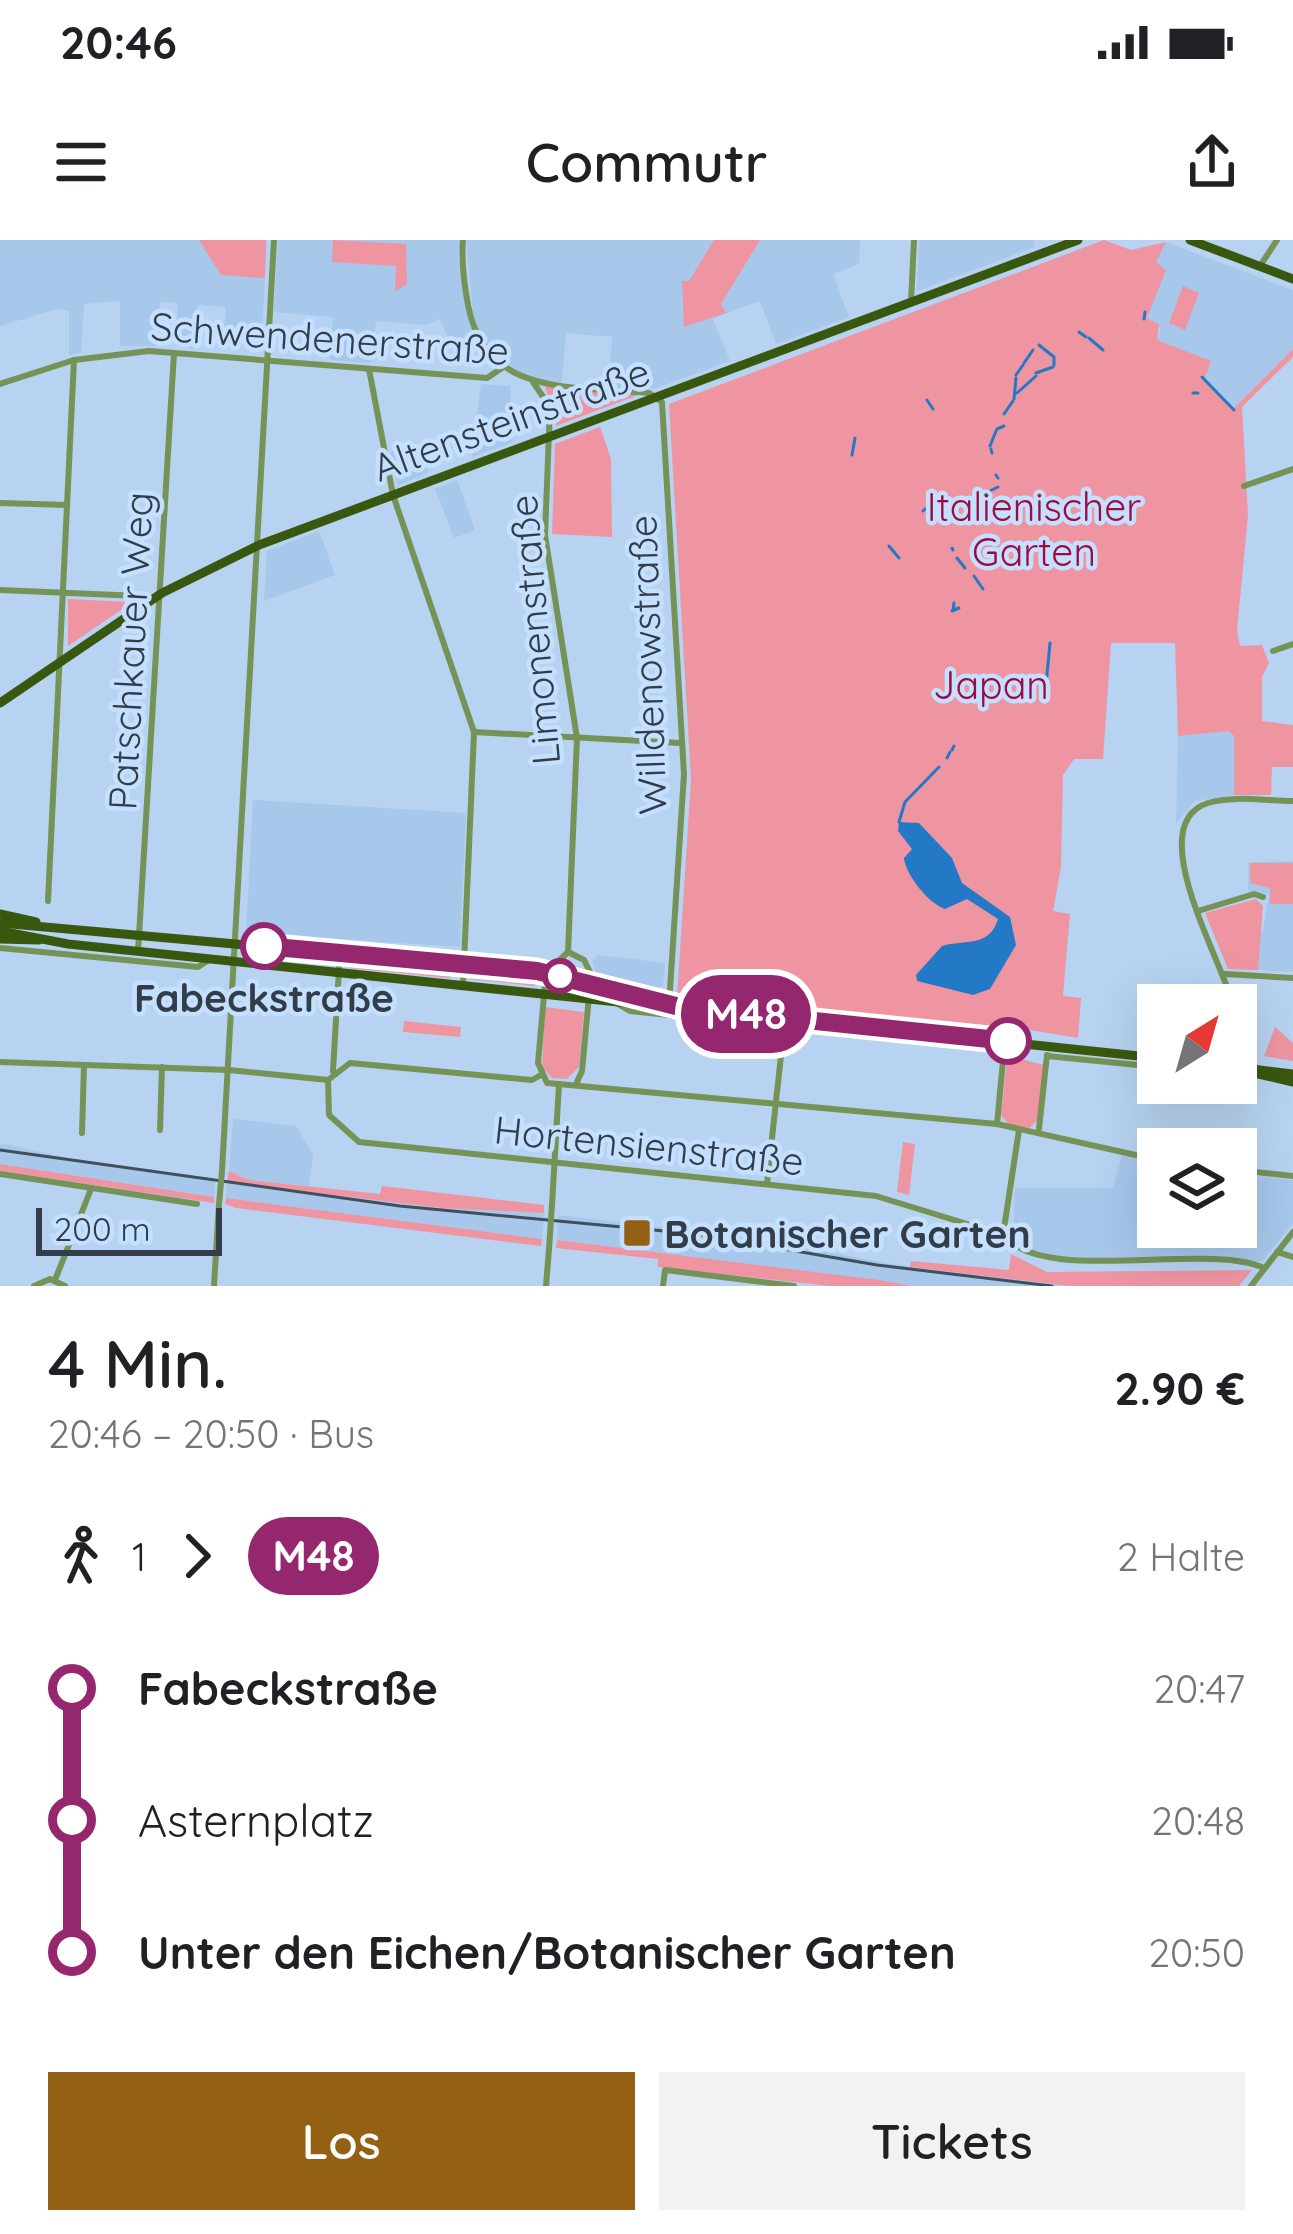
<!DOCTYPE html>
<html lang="de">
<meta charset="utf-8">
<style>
:root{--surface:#fff;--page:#f2f2f2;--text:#202124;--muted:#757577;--accent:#946014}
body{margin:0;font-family:Quicksand,sans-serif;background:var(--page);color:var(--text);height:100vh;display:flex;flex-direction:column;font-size:45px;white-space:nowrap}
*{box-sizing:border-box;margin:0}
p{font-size:39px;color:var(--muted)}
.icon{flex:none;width:66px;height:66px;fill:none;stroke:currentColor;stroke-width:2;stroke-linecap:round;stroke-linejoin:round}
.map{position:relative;height:1046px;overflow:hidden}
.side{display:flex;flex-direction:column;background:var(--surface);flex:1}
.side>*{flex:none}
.badge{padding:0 24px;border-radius:39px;font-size:42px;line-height:78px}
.needle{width:78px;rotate:37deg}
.fabs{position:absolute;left:1137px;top:744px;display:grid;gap:24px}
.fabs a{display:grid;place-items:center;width:120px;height:120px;border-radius:0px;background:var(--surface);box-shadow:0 12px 48px #0002;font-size:60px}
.scale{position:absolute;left:36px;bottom:30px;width:186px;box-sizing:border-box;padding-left:12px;border:6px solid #323d49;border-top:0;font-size:33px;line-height:42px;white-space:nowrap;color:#323d49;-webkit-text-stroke:9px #c4e0fe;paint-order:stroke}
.map>.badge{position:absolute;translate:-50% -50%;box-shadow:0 0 0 6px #fff}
.legs{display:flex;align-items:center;gap:18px;height:132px;padding:0 48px;font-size:39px}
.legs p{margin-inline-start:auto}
.headline{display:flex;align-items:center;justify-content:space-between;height:204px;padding:0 48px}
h1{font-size:66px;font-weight:600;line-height:90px}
.cta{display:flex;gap:24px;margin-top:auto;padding:24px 48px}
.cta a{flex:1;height:138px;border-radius:0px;background:var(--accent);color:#fff;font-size:48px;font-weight:600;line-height:138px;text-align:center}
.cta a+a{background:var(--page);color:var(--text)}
ul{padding:0 48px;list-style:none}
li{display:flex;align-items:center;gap:42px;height:132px;font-size:45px}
li i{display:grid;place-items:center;width:18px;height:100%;margin:0 15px;background:currentColor}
li i::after{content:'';width:30px;height:30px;margin:-15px;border:9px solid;border-radius:50%;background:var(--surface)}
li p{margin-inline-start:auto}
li:first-child i{background:linear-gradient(#0000 50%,currentColor 0)}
li:last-child i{background:linear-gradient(currentColor 50%,#0000 0)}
.status{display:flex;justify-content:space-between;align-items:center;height:84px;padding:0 60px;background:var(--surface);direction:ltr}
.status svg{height:33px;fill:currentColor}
header{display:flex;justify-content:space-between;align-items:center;height:156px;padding:0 48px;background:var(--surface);font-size:54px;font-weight:600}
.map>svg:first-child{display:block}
.built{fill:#a7c7eb}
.green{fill:#ef95a2}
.water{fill:#2379c6}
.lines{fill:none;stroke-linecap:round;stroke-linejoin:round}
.stream{stroke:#2379c6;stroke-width:3}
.minor{stroke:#759357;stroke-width:6}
.major{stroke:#39580f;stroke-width:9}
.tram{stroke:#414e5c;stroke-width:3}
.minor-bridge{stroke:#759357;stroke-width:6}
.line-1-casing{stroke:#fff;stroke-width:27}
.line-1{stroke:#95276e;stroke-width:18}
.stop-1-dot{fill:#fff;stroke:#95276e;stroke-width:6}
.poi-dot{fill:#946014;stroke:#c4e0fe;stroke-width:4.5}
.labels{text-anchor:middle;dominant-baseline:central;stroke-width:9;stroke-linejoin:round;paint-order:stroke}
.street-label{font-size:39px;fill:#323d49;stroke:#c4e0fe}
.park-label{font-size:39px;fill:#9e0b3e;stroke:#c4e0fe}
.stop-label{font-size:39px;font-weight:bold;fill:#323d49;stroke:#c4e0fe}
.poi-label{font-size:39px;font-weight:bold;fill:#323d49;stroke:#c4e0fe;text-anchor:start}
</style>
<div class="status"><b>20:46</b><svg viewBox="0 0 49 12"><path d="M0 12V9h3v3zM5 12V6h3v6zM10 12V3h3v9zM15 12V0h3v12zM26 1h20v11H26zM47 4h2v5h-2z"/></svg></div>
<header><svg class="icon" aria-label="menu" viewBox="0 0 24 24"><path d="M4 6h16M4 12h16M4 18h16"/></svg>Commutr<svg class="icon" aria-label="share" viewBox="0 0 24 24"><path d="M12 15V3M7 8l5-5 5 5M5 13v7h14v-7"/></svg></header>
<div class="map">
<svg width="1293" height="1046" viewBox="0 0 1293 1046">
<rect width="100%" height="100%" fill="#b7d3f1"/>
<!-- built -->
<g class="built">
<polygon points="0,0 267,0 262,92 224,90 226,67 197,65 193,108 175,106 178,63 160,62 157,106 120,106 120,61 84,64 81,113 69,115 69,71 57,69 0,86"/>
<polygon points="278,0 460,0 458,19 473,96 451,104 440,79 426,85 376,81 371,123 330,120 333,77 274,72"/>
<polygon points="466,0 860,0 859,24 833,34 849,77 776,104 760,61 737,69 713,79 730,121 654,149 609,146 612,97 566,93 562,142 537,140 504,125 482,101 473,74"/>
<polygon points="919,0 1033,0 1035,7 917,51"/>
<polygon points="1166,2 1293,50 1293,109 1233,169 1157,100 1161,89 1147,78 1165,31 1156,22"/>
<polygon points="481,144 510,146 513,202 472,217"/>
<polygon points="418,207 428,233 398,245 390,212"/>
<polygon points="457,240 475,290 454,298 435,249"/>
<polygon points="319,291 335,335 264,361 267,311"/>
<polygon points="1228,491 1234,496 1234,555 1195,561 1176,583 1178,496"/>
<polygon points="253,560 466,573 460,707 246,693"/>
<polygon points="1293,621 1293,732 1258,730 1259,692 1263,691 1269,654 1248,651 1248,622"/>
<polygon points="599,715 665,723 663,746 651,750 596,733 592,720"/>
<polygon points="233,879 296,886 313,915 309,946 249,940 229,931"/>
<polygon points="0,903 104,926 215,941 214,957 0,924"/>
<polygon points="1122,915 1158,923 1158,987 1236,987 1236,934 1293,940 1293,983 1262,1021 1061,1023 1039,1018 1013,1002 1015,948 1113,948"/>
<polygon points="227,942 441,968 544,973 542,999 226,958"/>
<polygon points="558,975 744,997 909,1027 1070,1046 912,1046 557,1000"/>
</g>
<!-- green -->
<g class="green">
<polygon points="199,0 266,0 265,38 221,35"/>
<polygon points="333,0 406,4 407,44 395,51 396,26 332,22"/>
<polygon points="714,0 760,0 721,64 726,73 684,87 682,41 689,41"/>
<polygon points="1104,0 1131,10 1166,2 1156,22 1166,30 1147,78 1159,84 1157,100 1211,121 1204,140 1233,169 1293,109 1293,117 1242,167 1248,275 1237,390 1240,406 1262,405 1269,423 1262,437 1262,481 1293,485 1293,527 1272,527 1271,555 1234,555 1234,496 1228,491 1178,496 1175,403 1111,403 1103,519 1074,519 1063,535 1061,627 1053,671 1070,674 1063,756 1081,758 1078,798 1024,789 677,758 691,539 669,164"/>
<polygon points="1183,46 1199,53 1185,90 1169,83"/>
<polygon points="545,146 641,154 556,186"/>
<polygon points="600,187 611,219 612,297 552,294 555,204"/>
<polygon points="68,359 129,362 130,364 68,406"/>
<polygon points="1250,623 1293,623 1293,664 1270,664 1270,648 1250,643"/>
<polygon points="1256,659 1263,666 1258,730 1228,729 1205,673"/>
<polygon points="247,712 335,717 335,725 247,717"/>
<polygon points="345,718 454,729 460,730 449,738 347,728"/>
<polygon points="469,731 536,738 535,746 469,739"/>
<polygon points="545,767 584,772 579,827 567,839 552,838 542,827"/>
<polygon points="404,781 461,787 460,797 403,792"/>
<polygon points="1275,787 1293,803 1293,821 1264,816"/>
<polygon points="1013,817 1044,825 1039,879 1029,888 1009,885 1001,875 1007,819"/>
<polygon points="903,902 915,904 909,955 897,952"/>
<polygon points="0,924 214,957 214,963 0,931"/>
<polygon points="229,931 249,940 380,954 382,946 544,965 544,973 441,968 227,942"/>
<polygon points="226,958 542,999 541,1006 236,968 225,964"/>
<polygon points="557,1000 879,1040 912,1046 830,1046 658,1027 658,1019 556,1008"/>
<polygon points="1011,1014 1047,1032 1252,1030 1239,1046 1071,1046 910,1027 911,1021 1009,1030"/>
</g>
<!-- water -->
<path class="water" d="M899,582L919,583L952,618L962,643L1010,677L1016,705L990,749L973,755L917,741L916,735L942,706C965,699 989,708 998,679L967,659L945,669C929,664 905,634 904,618L912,609L898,591Z"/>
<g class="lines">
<!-- stream -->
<g class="stream">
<polyline points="1144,79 1145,72"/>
<polyline points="1079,92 1086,97"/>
<polyline points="1089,98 1103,110"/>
<polyline points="1039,105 1054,117 1054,125"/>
<polyline points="1024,123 1033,110"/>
<polyline points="1036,133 1053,127"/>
<polyline points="1016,135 1023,125"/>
<polyline points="1202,137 1234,170"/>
<polyline points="1017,153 1036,136"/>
<polyline points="1193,153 1198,153"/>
<polyline points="1014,159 1016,138"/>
<polyline points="927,160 933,169"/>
<polyline points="1004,174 1013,161"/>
<polyline points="997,189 1004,186"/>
<polyline points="990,206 996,191"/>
<polyline points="991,209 992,213"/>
<polyline points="852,215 855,198"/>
<polyline points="996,235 998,238"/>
<polyline points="948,259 963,263"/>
<polyline points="935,261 946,258"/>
<polyline points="966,263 998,247"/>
<polyline points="923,271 933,262"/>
<polyline points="889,306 899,318"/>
<polyline points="952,308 953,310"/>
<polyline points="957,318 965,328"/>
<polyline points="974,336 983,349"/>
<polyline points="952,371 959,368 953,370 954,363"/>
<polyline points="1046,445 1050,403"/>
<polyline points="952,510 954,506"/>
<polyline points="947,518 950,512"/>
<polyline points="899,582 905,562 939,527"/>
</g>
<!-- minor -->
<g class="minor">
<path d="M463,0C461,22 464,43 468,65C486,159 574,145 649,153L662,162L684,534L669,765"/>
<polyline points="1260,26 1277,0"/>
<polyline points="911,62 914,0"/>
<polyline points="369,129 393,255 474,492 463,745"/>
<polyline points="533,142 550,167 545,295 577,498 568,712"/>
<polyline points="0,144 74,120 149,111 487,138 502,128"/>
<polyline points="1244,246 1293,229"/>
<polyline points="0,263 67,265"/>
<polyline points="0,350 140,356 147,363"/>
<polyline points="1273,411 1293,404"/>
<polyline points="474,492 680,503"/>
<polyline points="48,661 74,120"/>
<polyline points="1198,671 1254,654 1263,657"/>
<polyline points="0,708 198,727 209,720"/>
<polyline points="138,712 174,113"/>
<polyline points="1225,734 1293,738"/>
<polyline points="616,763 630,771 1004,810"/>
<path d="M1233,765C1222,720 1141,584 1208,563C1234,555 1267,561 1293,561"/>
<polyline points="1047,816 1158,827"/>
<polyline points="0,822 229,830 328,840"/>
<polyline points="333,831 340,712"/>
<polyline points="328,840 329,875 359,902 876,956 1003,995"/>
<polyline points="328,840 350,823 532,840 541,835"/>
<polyline points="577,842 582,831 591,734 584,720 568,712 546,733 538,823 547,843 997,884"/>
<polyline points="997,884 1158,920"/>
<polyline points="997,884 1004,810"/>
<polyline points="1039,889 1047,815"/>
<polyline points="160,890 162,827"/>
<polyline points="82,893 84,825"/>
<polyline points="1236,930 1293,936"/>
<polyline points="222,931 274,0"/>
<polyline points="0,934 197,964"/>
<polyline points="767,944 784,788"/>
<polyline points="552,965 559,844"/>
<path d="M1003,995C1043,1046 1207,1001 1264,1028"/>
<polyline points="1003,995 1019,890"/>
<polyline points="1277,1012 1293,1017"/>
<polyline points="55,1040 91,949"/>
<polyline points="34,1046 50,1039 65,1046"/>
<polyline points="214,1046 219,964"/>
<polyline points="546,1046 549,1009"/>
<polyline points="663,1046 665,1030 794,1046"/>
<polyline points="1251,1046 1293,992"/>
</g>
<!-- major -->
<g class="major">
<polyline points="1190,0 1293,39"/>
<polyline points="0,463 162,353 259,305 1078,0"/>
<polyline points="0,674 36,682"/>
<polyline points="0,683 537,731 680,768 1158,818"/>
<polyline points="0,691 68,704 656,766"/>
<polyline points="0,699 39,700"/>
<polyline points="1236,827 1293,834"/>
<polyline points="1236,829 1293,842"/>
</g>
<!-- tram -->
<polyline class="tram" points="0,910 400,966 696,994 877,1025 1052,1046"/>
<!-- minor-bridge -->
<g class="minor-bridge">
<polyline points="219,964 222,931"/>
<polyline points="549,1009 552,965"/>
</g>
</g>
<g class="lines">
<!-- line-1 casing -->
<g class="line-1-casing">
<polyline id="line-1" points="264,706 537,731 680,767 1008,801"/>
</g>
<!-- line-1 -->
<use href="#line-1" class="line-1"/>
</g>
<!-- markers -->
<g class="stop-1-dot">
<circle cx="264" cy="706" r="21"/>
<circle cx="560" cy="736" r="15"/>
<circle cx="1008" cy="801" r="21"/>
</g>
<rect class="poi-dot" x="622" y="978" width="30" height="30" rx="6"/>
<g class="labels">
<!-- street labels -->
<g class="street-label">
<text transform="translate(330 98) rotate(4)">Schwendenerstraße</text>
<text transform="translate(511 179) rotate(-20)">Altensteinstraße</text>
<text transform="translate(534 390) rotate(-95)">Limonenstraße</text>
<text transform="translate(130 411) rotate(-87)">Patschkauer Weg</text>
<text transform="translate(647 425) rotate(-92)">Willdenowstraße</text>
<text transform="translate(649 905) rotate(6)">Hortensienstraße</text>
</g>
<!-- park labels -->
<g class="park-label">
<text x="1034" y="266">Italienischer<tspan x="1034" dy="45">Garten</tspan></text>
<text x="991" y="444">Japan</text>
</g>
<!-- stop labels -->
<g class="stop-label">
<text x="264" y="757">Fabeckstraße</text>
</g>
<!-- poi labels -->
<g class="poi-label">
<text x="664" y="993">Botanischer Garten</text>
</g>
</g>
</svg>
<div class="fabs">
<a><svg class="needle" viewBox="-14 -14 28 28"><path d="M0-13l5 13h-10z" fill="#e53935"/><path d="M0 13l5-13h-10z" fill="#757577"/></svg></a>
<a><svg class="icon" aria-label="layers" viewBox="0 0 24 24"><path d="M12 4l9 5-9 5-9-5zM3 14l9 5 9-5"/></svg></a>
</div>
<div class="scale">200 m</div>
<b class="badge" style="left:746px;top:774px;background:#95276e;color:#fff">M48</b>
</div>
<section class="side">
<div class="headline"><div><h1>4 Min.</h1><p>20:46 – 20:50 · Bus</p></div><b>2.90 €</b></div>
<div class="legs"><svg class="icon" aria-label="walk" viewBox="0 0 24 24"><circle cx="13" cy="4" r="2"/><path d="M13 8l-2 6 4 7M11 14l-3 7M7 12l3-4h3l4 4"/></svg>1<svg class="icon" aria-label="forward" viewBox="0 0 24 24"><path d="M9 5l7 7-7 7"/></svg><b class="badge" style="background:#95276e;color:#fff">M48</b><p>2 Halte</p></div>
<ul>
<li><i style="color:#95276e"></i><b>Fabeckstraße</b><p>20:47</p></li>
<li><i style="color:#95276e"></i><span>Asternplatz</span><p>20:48</p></li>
<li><i style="color:#95276e"></i><b>Unter den Eichen/Botanischer Garten</b><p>20:50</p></li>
</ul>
<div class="cta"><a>Los</a><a>Tickets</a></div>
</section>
